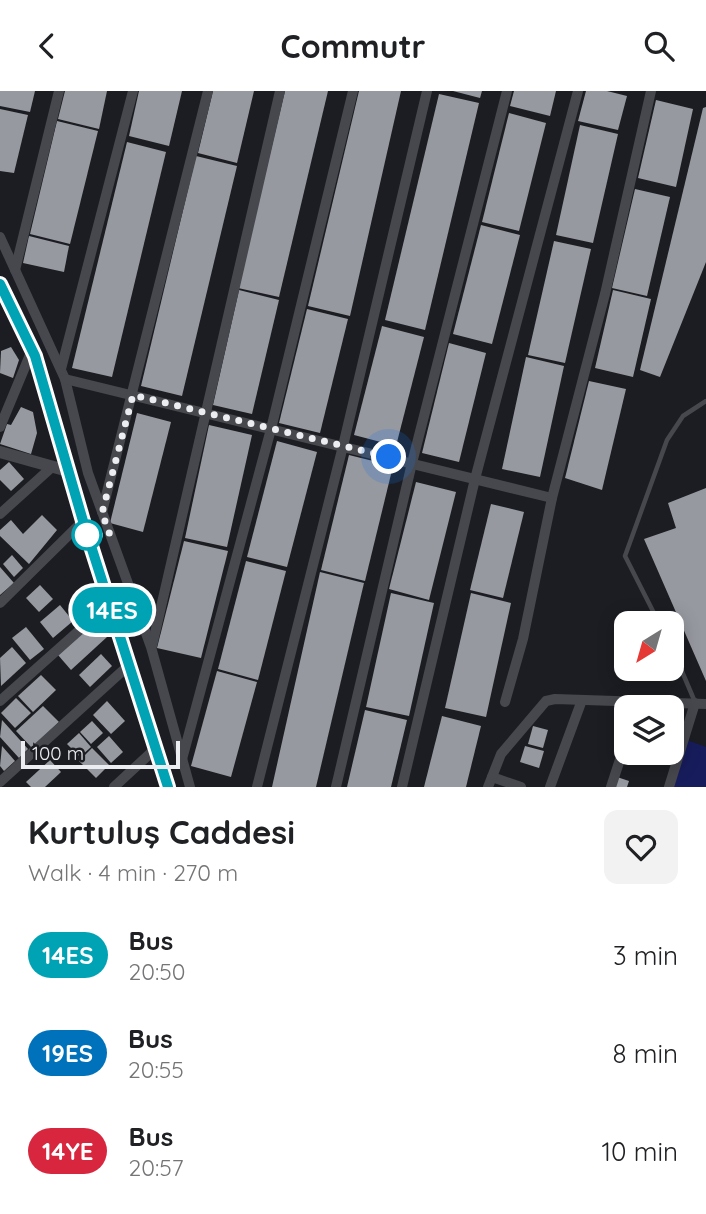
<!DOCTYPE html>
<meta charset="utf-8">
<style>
:root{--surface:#fff;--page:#f2f2f2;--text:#202124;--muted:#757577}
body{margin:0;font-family:Quicksand,sans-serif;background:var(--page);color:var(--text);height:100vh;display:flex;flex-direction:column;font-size:26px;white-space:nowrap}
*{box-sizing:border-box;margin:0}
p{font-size:23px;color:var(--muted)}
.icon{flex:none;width:38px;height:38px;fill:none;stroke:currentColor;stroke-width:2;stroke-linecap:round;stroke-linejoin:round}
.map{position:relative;height:696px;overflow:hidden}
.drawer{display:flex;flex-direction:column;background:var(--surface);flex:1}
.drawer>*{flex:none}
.badge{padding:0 14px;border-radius:23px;font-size:24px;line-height:46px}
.needle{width:46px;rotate:217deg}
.tools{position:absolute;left:614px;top:520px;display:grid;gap:14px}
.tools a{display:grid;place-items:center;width:70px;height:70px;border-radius:14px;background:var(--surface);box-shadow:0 4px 18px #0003;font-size:35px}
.scale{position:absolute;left:21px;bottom:18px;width:159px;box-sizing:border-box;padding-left:7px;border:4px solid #ecedf1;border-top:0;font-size:19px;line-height:24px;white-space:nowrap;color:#ecedf1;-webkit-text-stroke:5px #1b1d22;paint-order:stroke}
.you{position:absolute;width:35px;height:35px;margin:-18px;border:5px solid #fff;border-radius:50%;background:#1a73e8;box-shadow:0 0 0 10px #1a73e833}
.map>.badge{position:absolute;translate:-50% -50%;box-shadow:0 0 0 4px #fff}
.round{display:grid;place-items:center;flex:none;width:74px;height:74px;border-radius:14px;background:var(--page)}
.head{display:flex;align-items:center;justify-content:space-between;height:119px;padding:0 28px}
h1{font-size:33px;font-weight:700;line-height:52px}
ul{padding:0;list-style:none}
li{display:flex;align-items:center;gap:21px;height:98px;padding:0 28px}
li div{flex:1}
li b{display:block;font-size:26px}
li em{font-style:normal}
li .badge{min-width:77px;font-weight:700;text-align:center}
header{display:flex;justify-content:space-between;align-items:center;height:91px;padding:0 28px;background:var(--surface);font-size:32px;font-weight:700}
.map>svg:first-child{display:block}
.green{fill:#171c5c}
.building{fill:#9799a0}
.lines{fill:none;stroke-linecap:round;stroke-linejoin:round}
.service{stroke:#46484e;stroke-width:4.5}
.minor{stroke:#46484e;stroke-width:10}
.tertiary{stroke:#46484e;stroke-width:12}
.secondary{stroke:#46484e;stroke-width:12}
.line-casing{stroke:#fff;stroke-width:16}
.line{stroke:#00a3b4;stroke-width:10}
.walk{stroke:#ecedf1;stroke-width:7;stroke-dasharray:0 12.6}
.stop-dot{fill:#fff;stroke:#00a3b4;stroke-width:3.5}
</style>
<header><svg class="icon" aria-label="back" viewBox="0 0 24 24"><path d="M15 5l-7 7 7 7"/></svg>Commutr<svg class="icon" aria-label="search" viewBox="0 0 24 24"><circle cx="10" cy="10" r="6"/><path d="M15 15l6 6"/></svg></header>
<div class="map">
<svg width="706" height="696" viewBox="0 0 706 696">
<rect width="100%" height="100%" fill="#1b1d22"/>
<!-- green -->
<polygon class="green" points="687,649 706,656 706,696 672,696"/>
<!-- building -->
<g class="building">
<polygon points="0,0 35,0 30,21 0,15"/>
<polygon points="65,0 107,0 99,38 58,28"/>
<polygon points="139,0 182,0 169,55 129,45"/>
<polygon points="213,0 254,0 237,72 198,62"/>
<polygon points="285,0 328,0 279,206 238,197"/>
<polygon points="359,0 401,0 350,225 308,215"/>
<polygon points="453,0 482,0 480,7"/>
<polygon points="514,0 556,0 550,25 510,15"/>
<polygon points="586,0 607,0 627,5 618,39 578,30"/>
<polygon points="439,3 479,12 425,239 385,229"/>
<polygon points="656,9 693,18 676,96 638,87"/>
<polygon points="706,16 706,171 660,286 640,279 703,17"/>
<polygon points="0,18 28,24 14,82 0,80"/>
<polygon points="509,22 546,32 519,140 482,131"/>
<polygon points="57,30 98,40 70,153 30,143"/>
<polygon points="580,34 618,43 593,152 556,144"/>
<polygon points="127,51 166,61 112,286 72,277"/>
<polygon points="196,65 237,75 182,305 141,295"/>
<polygon points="635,98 670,106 647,205 612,197"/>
<polygon points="481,134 520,144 492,253 453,243"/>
<polygon points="29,145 69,155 64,181 23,172"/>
<polygon points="554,150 591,158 565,272 528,264"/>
<polygon points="239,199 279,209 252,323 213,314"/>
<polygon points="613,199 651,208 633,286 595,277"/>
<polygon points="307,218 348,228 320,342 279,332"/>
<polygon points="382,235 424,246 396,355 354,344"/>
<polygon points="449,252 486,262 459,371 422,362"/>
<polygon points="11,256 19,269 13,287 0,282 1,260"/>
<polygon points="526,266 564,275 540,386 502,378"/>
<polygon points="589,290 626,298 602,399 565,387"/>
<polygon points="21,316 33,321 37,342 31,363 0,353 7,333 11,334"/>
<polygon points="137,322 171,331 143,441 110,432"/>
<polygon points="209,334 252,344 227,456 185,447"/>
<polygon points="277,350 317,361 287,476 247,466"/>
<polygon points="349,364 393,375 365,490 321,479"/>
<polygon points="9,371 24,388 11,400 0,389 0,379"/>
<polygon points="416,391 456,401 429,509 389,498"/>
<polygon points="706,397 706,590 644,448 676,437 668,412"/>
<polygon points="491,413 524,421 503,507 470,499"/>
<polygon points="42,424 57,439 29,473 0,445 0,439 11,429 23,443"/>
<polygon points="184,450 228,460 201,567 157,557"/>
<polygon points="12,464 23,477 14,486 3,473"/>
<polygon points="246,470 286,480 258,589 218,578"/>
<polygon points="0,476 14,492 0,504"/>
<polygon points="320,481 364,492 316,696 272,696"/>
<polygon points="40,494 53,508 39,521 26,507"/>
<polygon points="391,502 434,512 409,625 366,616"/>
<polygon points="471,502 511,512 486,626 445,617"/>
<polygon points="60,514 73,530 53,547 40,531"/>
<polygon points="99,526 107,546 71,579 58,564"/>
<polygon points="26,536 44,558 30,569 12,547"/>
<polygon points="12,556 26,572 1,595 0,567"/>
<polygon points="101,563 112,575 90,596 79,584"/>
<polygon points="217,580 257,591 231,686 191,675"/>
<polygon points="41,584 56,599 33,621 18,605"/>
<polygon points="16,607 31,622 15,637 1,622"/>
<polygon points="107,610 125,630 111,643 93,624"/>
<polygon points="43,615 59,631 32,657 16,640"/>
<polygon points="365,619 407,629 391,696 347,696"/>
<polygon points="442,625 481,635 466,696 424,696"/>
<polygon points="2,629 28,658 19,667 0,646"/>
<polygon points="92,630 103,642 91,653 80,641"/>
<polygon points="533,635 548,639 543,657 528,653"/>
<polygon points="79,642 91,656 80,666 67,653"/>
<polygon points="109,645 123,661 111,672 97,656"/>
<polygon points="2,655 15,670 4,680 0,675"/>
<polygon points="525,655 544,660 539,677 520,671"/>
<polygon points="92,657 109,674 96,687 79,670"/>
<polygon points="50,669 61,681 45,696 31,696 26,691"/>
<polygon points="617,686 629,690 627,696 614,696"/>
</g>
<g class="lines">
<!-- service -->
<g class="service">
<polyline points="659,532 625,465 667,349 683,325 706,310"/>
<polyline points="672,557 695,611"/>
</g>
<!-- minor -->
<g class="minor">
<polyline points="0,146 65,288 88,382 151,556 190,696"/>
<polyline points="15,179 59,0"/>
<polyline points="61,278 133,0"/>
<polyline points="65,288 552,407"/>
<polyline points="0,336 32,259"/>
<polyline points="102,421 208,0"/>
<polyline points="0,423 52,376"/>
<polyline points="0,512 83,430"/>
<polyline points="152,555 280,0"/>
<polyline points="0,610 110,512"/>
<polyline points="505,611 523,548 552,407 605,203 651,0"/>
<polyline points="181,672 271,338 353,0"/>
<polyline points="492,686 521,696"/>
<polyline points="0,691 129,574"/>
<polyline points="114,696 155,658"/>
<polyline points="257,696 343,355 427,0"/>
<polyline points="336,696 412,372 507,0"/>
<polyline points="402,696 475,388 578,0"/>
<polyline points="488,696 501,663 546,610 555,608 706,613"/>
<polyline points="550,696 582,609"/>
<polyline points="611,696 626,650"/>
<polyline points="669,696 695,612"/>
</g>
<!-- tertiary -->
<polyline class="tertiary" points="0,361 68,380"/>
<!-- secondary -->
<polyline class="secondary" points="0,193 35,265 83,430 169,696"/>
</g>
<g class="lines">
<!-- line casing -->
<g class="line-casing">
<polyline id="line" points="0,193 35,265 83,430 168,696"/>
</g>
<!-- line -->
<use href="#line" class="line"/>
<!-- walk -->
<polyline class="walk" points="87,444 110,444 102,422 133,304 389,366"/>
</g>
<!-- markers -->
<circle class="stop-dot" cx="87" cy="444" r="14"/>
</svg>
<div class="tools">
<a><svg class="needle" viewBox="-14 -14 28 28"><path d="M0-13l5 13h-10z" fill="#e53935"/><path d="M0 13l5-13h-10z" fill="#757577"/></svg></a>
<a><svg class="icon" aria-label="layers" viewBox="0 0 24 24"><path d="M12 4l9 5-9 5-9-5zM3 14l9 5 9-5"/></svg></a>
</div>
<div class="scale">100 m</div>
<div class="you" style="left:389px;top:366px"></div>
<b class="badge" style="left:112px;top:519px;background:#00a3b4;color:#fff">14ES</b>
</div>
<section class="drawer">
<div class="head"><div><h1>Kurtuluş Caddesi</h1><p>Walk · 4 min · 270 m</p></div><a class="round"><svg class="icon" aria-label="heart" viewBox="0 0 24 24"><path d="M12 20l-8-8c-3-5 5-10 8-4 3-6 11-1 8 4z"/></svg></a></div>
<ul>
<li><span class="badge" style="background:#00a3b4;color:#fff">14ES</span><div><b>Bus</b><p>20:50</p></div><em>3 min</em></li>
<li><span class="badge" style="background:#0072bc;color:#fff">19ES</span><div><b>Bus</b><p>20:55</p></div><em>8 min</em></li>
<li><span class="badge" style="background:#d7263d;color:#fff">14YE</span><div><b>Bus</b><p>20:57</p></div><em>10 min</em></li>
</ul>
</section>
